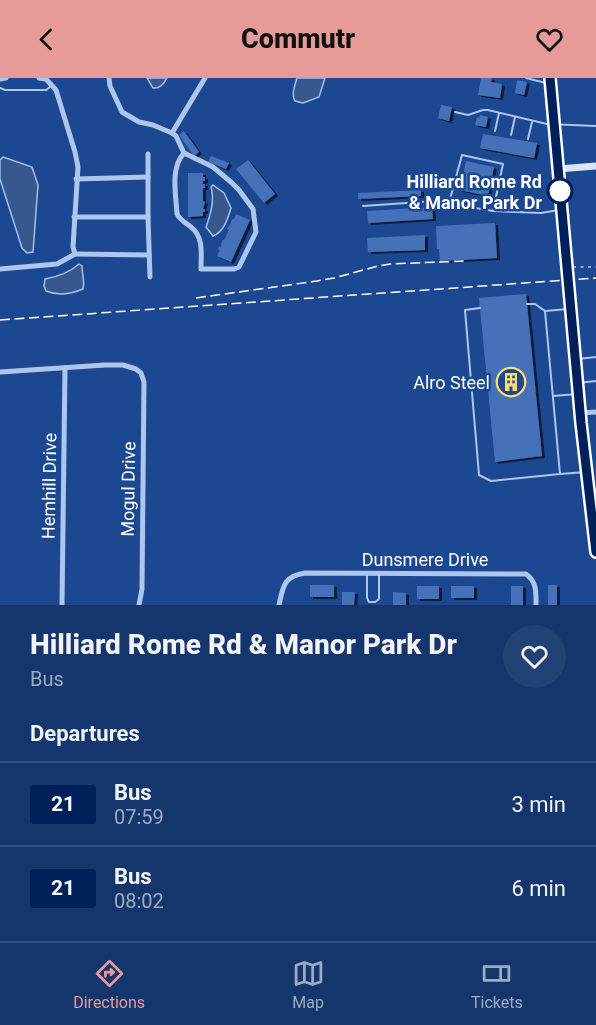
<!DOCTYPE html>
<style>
:root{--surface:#15366d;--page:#224175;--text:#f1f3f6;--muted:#9dabc2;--line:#345080;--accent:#e69b98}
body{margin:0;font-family:Roboto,sans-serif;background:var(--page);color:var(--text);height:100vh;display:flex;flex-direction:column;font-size:22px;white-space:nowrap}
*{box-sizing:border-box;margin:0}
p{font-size:20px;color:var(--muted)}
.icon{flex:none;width:33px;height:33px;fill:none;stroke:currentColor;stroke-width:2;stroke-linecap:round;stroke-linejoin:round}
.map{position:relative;height:527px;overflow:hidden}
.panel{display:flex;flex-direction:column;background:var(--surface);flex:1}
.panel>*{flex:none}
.badge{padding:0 12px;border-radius:4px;font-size:21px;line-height:39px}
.map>.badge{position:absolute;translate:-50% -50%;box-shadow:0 0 0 3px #fff}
h2{padding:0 30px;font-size:22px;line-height:54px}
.round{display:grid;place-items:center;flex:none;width:63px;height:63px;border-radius:32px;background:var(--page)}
.summary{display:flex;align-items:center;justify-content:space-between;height:102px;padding:0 30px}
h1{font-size:28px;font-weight:800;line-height:45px}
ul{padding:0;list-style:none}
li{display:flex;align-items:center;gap:18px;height:84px;padding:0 30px;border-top:2px solid var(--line)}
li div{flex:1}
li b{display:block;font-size:22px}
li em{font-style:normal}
li .badge{min-width:66px;font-weight:700;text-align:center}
header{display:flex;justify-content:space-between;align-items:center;height:78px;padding:0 30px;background:var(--accent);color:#111;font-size:27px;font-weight:800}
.menu{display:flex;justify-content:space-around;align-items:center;height:84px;border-top:2px solid var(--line);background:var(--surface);font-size:16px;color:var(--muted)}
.menu a{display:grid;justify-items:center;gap:3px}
.menu .on{color:var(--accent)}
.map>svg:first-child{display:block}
.water{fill:#38578c;stroke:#a0c0f0;stroke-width:1.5}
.building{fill:#4571b9;filter:url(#shadow)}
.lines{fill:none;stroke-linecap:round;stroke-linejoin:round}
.path{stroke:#adc6ee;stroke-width:1.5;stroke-dasharray:3 4.5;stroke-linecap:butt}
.lane{stroke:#adc6ee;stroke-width:2}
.street{stroke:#adc6ee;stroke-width:5}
.secondary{stroke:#d9e5fa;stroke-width:7}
.rail{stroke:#fff;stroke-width:1.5;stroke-dasharray:10 4.5;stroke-linecap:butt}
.line-casing{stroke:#fff;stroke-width:14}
.line{stroke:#00205b;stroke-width:9}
.stop-dot{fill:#fff;stroke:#00205b;stroke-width:3}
.labels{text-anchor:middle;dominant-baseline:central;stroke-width:5;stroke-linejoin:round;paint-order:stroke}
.stop-label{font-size:18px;font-weight:bold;fill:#fff;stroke:#1c4891;text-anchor:end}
.poi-label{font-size:18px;fill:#fff;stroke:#1c4891;text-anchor:end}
.street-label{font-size:18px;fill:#fff;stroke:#1c4891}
</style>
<header><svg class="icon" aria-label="back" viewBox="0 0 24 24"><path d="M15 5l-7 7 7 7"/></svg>Commutr<svg class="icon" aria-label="heart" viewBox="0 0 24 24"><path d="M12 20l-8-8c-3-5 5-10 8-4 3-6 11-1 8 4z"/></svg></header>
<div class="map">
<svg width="596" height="527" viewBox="0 0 596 527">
<defs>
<filter id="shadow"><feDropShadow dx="3" dy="2" stdDeviation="0" flood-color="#0009"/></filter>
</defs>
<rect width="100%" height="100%" fill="#1c4891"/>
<!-- water -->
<g class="water">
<path d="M147,0H167C164,6 160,11 153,10Z"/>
<path d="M297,0H325L319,19L303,25L295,23C291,17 295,7 297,0Z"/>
<polygon points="3,79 32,89 38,107 33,174 27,175 22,170 0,101 0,82"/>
<path d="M213,107L224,115L231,130C228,140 224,154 213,158L206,149C210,138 215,123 211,109Z"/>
<path d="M79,186L82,188C82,196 85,203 83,211C71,216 58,218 46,213L44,208L45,201C56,199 70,194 79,186Z"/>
</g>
<!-- building -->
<g class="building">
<polygon points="481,0 492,0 491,4 502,6 500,20 478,17"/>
<polygon points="517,2 527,4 524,17 515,15"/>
<polygon points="441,27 452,29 449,43 438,40"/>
<polygon points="480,37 488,39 486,49 475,47 477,39 479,40"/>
<polygon points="184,53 199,74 194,78 179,57"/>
<polygon points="483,56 537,65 534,80 480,70"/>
<polygon points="211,78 229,85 226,91 208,84"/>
<polygon points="248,82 275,116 264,125 236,91"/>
<polygon points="466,83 494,89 488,118 460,112"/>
<polygon points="188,95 203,95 203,99 205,99 205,103 203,103 203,106 205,106 205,110 203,110 203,123 205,124 203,131 205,131 205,134 203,134 203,138 188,139"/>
<polygon points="421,112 421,118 358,121 358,115"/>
<polygon points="432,129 433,141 368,145 367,133"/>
<polygon points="236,136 250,142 231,184 217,178 220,172 218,172 219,168 221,169 222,162 224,162 229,152 227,151 229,147 230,148 232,141 234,141"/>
<polygon points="495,145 497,180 440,183 439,171 437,171 436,148"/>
<polygon points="425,157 425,172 368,174 367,160"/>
<polygon points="526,216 542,378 495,384 479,220"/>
<rect x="310" y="507" width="24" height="12"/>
<rect x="548" y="507" width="9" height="20"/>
<rect x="417" y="508" width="22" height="13"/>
<rect x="451" y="508" width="23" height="12"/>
<rect x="511" y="508" width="12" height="19"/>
<polygon points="342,514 355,514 354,527 342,527"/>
<polygon points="393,514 406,515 406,527 393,527"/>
</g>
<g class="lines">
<!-- path -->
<polyline class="path" points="573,189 596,189"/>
<!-- lane -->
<g class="lane">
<polyline points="526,0 550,6"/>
<polyline points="0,10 5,12 46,12 50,9"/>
<polyline points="455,34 468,37 483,32 488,32 547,46 596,48"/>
<polyline points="495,53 499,35"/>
<polyline points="511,57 515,39"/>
<polyline points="528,61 532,44"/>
<polyline points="449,125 462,77 503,86 493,133"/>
<polyline points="363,128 435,123 493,133 541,135 559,132"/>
<polyline points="527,226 535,226 545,233"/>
<polyline points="480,230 465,232 479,397 491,403 560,396"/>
<polyline points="568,231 545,233 560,396 586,394"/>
<polyline points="578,281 596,279"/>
<polyline points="578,305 596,303"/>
<polyline points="553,318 577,316"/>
<polyline points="367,496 367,520 369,524 375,524 379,521 379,496"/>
</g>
<!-- street -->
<g class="street">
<path d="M109,0L110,8L122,34L139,44L153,47L172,55L176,58L184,75L213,89L232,105L239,112L253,131L256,154L239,189L234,191H201C201,176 204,159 191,149C186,145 180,142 177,136C176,117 170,90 184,75"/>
<polyline points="0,1 6,0"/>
<polyline points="172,55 205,0"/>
<polyline points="148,76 148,139 150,199"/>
<polyline points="76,101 148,99"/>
<polyline points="74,139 148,139"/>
<polyline points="75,176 149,177"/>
<polyline points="0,191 57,186 75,176 73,169 78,89 75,74 56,12 46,1 39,0"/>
<polyline points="0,294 105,287 123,287 136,291 141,295 144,304 142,511 139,527"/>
<polyline points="580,335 596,334"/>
<polyline points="62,527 65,290"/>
<path d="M279,527C283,508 284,498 305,495L526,496C537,504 536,514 536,527"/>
</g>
<!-- secondary -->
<g class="secondary">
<polyline points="550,0 581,345 596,474"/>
<polyline points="558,91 596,88"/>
</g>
<!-- rail -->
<g class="rail">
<polyline points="196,220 317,203 334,200 378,188 390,186 465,183"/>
<polyline points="0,242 596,200"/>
</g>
</g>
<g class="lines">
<!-- line casing -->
<g class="line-casing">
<polyline id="line" points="550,0 581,345 596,474"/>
</g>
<!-- line -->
<use href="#line" class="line"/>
</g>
<!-- icons -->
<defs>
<g id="building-ring" transform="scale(1.5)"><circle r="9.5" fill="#1c4891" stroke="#fedd6b" stroke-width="1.5"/><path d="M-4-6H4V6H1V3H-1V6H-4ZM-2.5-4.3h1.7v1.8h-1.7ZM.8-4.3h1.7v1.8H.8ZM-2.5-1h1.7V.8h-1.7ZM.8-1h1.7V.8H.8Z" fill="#fedd6b"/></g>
</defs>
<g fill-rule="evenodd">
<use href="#building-ring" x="511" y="304"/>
</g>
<!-- markers -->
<circle class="stop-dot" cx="560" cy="113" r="12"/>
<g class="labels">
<!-- stop labels -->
<g class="stop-label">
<text x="542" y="103">Hilliard Rome Rd<tspan x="542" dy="21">&amp; Manor Park Dr</tspan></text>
</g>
<!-- poi labels -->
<g class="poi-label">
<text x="490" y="304">Alro Steel</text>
</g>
<!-- street labels -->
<g class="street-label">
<text transform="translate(49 408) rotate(-89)">Hemhill Drive</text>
<text transform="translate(128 411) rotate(-89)">Mogul Drive</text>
<text x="425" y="481">Dunsmere Drive</text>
</g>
</g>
</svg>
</div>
<section class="panel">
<div class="summary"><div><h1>Hilliard Rome Rd &amp; Manor Park Dr</h1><p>Bus</p></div><a class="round"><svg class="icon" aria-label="heart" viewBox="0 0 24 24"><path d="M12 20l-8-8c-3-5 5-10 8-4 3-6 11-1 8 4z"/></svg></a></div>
<h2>Departures</h2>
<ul>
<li><span class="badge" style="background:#00205b;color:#fff">21</span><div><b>Bus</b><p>07:59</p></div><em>3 min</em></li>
<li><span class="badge" style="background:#00205b;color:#fff">21</span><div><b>Bus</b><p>08:02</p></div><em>6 min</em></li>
</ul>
</section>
<nav class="menu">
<a class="on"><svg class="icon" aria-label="directions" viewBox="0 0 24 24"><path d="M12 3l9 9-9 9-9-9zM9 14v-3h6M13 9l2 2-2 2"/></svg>Directions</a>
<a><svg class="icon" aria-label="map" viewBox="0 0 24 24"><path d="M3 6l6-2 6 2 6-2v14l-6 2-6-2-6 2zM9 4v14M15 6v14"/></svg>Map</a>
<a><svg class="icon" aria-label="tickets" viewBox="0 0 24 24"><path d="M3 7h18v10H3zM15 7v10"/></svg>Tickets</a>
</nav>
